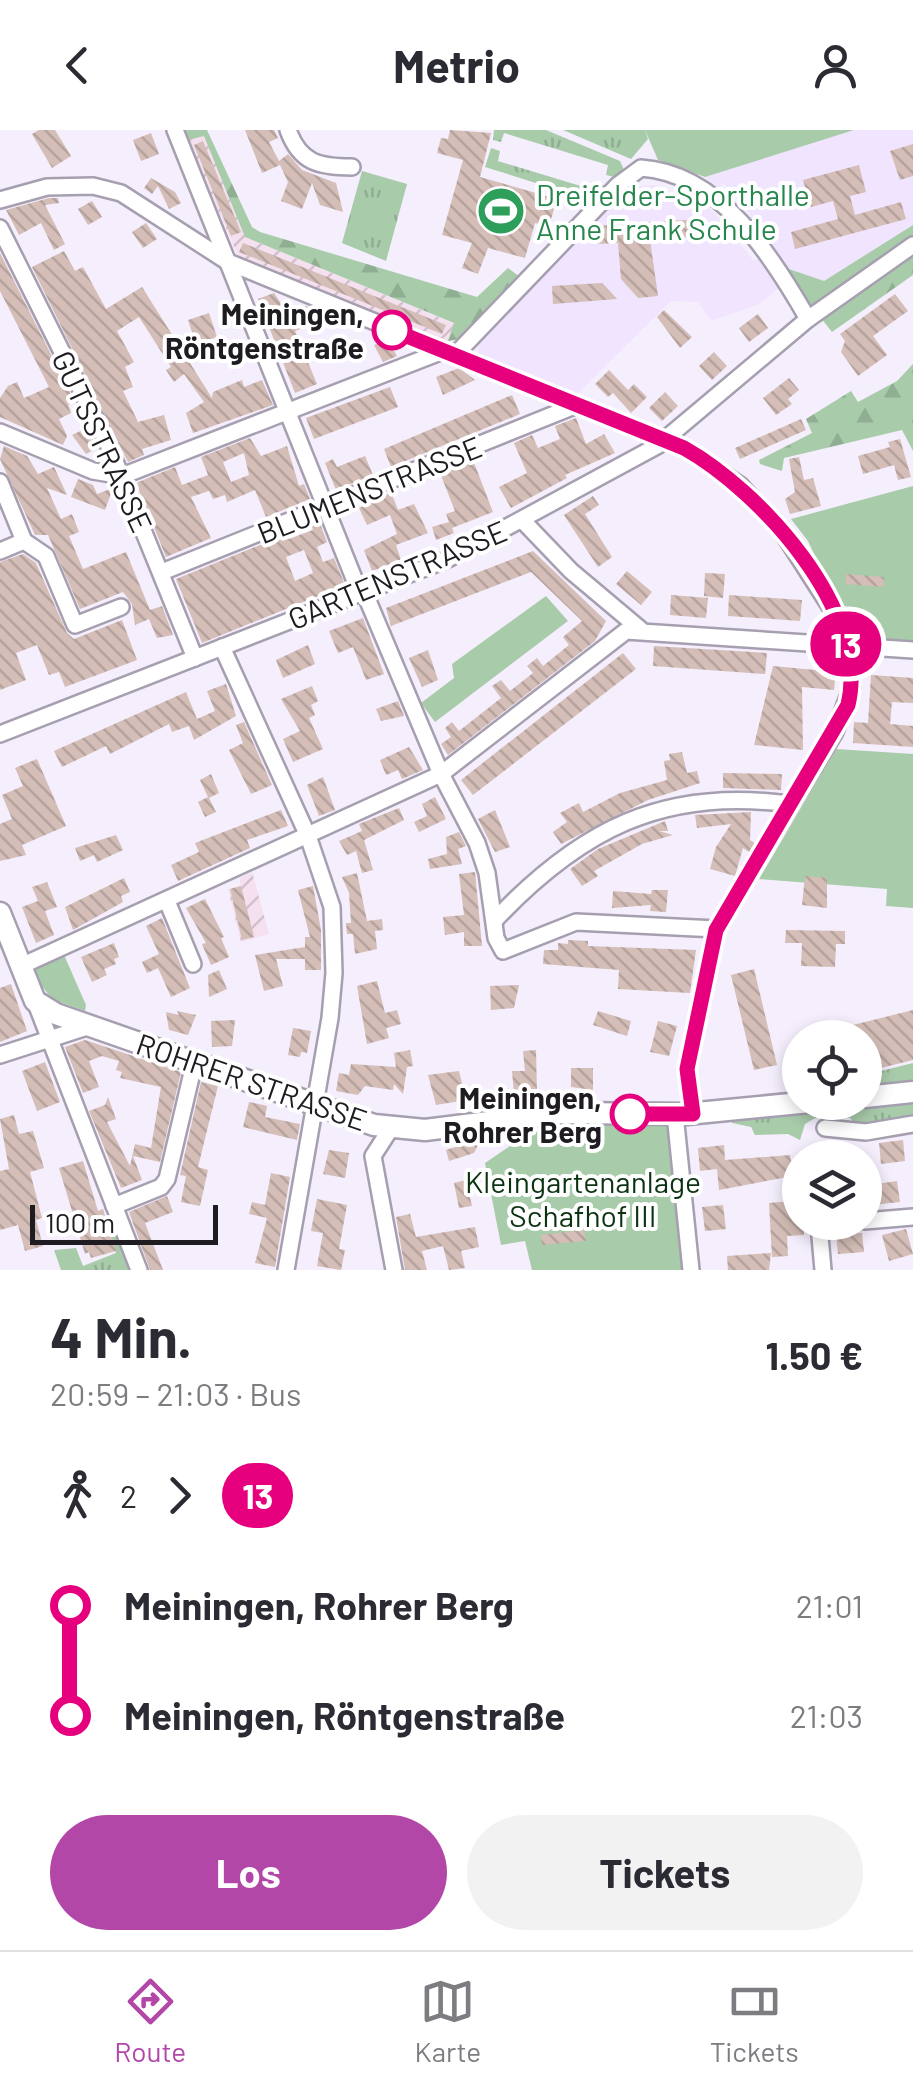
<!DOCTYPE html>
<html lang="de">
<meta charset="utf-8">
<style>
:root{--surface:#fff;--page:#f2f2f3;--text:#2b2b33;--muted:#7c7c81;--line:#e1e1e2;--accent:#b247a8}
body{margin:0;font-family:Barlow,sans-serif;background:var(--page);color:var(--text);height:100vh;display:flex;flex-direction:column;font-size:38px;white-space:nowrap}
*{box-sizing:border-box;margin:0}
p{font-size:32px;color:var(--muted)}
.icon{flex:none;width:55px;height:55px;fill:none;stroke:currentColor;stroke-width:2;stroke-linecap:round;stroke-linejoin:round}
.map{position:relative;height:1140px;overflow:hidden}
.drawer{display:flex;flex-direction:column;background:var(--surface);flex:1}
.drawer>*{flex:none}
.badge{padding:0 20px;border-radius:32px;font-size:35px;line-height:65px}
.tools{position:absolute;left:782px;top:890px;display:grid;gap:20px}
.tools a{display:grid;place-items:center;width:100px;height:100px;border-radius:50%;background:var(--surface);box-shadow:0 5px 15px #0003;font-size:50px}
.scale{position:absolute;left:30px;bottom:25px;width:188px;box-sizing:border-box;padding-left:10px;border:5px solid #1e1b21;border-top:0;font-size:28px;line-height:35px;white-space:nowrap;color:#1e1b21;-webkit-text-stroke:8px #fff;paint-order:stroke}
.map>.badge{position:absolute;translate:-50% -50%;box-shadow:0 0 0 5px #fff}
.legs{display:flex;align-items:center;gap:15px;height:110px;padding:0 50px;font-size:32px}
.legs p{margin-inline-start:auto}
.overview{display:flex;align-items:center;justify-content:space-between;height:170px;padding:0 50px}
h1{font-size:55px;font-weight:700;line-height:75px}
.cta{display:flex;gap:20px;margin-top:auto;padding:20px 50px}
.cta a{flex:1;height:115px;border-radius:60px;background:var(--accent);color:#fff;font-size:40px;font-weight:700;line-height:115px;text-align:center}
.cta a+a{background:var(--page);color:var(--text)}
ul{padding:0 50px;list-style:none}
li{display:flex;align-items:center;gap:35px;height:110px;font-size:38px}
li i{display:grid;place-items:center;width:15px;height:100%;margin:0 12px;background:currentColor}
li i::after{content:'';width:25px;height:25px;margin:-12px;border:8px solid;border-radius:50%;background:var(--surface)}
li p{margin-inline-start:auto}
li:first-child i{background:linear-gradient(#0000 50%,currentColor 0)}
li:last-child i{background:linear-gradient(currentColor 50%,#0000 0)}
header{display:flex;justify-content:space-between;align-items:center;height:130px;padding:0 50px;background:var(--surface);font-size:45px;font-weight:700}
.menu{display:flex;justify-content:space-around;align-items:center;height:140px;border-top:2px solid var(--line);background:var(--surface);font-size:28px;color:var(--muted)}
.menu a{display:grid;justify-items:center;gap:5px}
.menu .on{color:var(--accent)}
.map>svg:first-child{display:block}
.built{fill:#f0e4fe}
.industrial{fill:url(#industrial-furrows)}
.grass{fill:url(#grass-tufts)}
.forest{fill:url(#forest-firs)}
.green{fill:#a8cbaa}
.building{fill:url(#building-back-hatch);fill-rule:evenodd}
.lines{fill:none;stroke-linecap:round;stroke-linejoin:round}
.street-casing{stroke:#a69fb0;stroke-width:20}
.secondary-casing{stroke:#a69fb0;stroke-width:25}
.street{stroke:#fff;stroke-width:15}
.secondary{stroke:#fff;stroke-width:20}
.line-1-casing{stroke:#fff;stroke-width:22}
.line-1{stroke:#e6007e;stroke-width:15}
.stop-1-dot{fill:#fff;stroke:#e6007e;stroke-width:5}
.labels{text-anchor:middle;dominant-baseline:central;stroke-width:8;stroke-linejoin:round;paint-order:stroke}
.leisure-label{font-size:30px;fill:#27864d;stroke:#fff;text-anchor:start}
.stop-label{font-size:30px;font-weight:bold;fill:#1e1b21;stroke:#fff;text-anchor:end}
.street-label{font-size:30px;fill:#1e1b21;stroke:#fff}
.park-label{font-size:30px;fill:#0b3211;stroke:#fff}
</style>
<header><svg class="icon" aria-label="back" viewBox="0 0 24 24"><path d="M15 5l-7 7 7 7"/></svg>Metrio<svg class="icon" aria-label="person" viewBox="0 0 24 24"><circle cx="12" cy="8" r="4"/><path d="M4 21q1-7 8-7t8 7"/></svg></header>
<div class="map">
<svg width="913" height="1140" viewBox="0 0 913 1140">
<defs>
<pattern id="industrial-furrows" width="10" height="10" patternUnits="userSpaceOnUse" patternTransform="scale(2.5)"><rect width="10" height="10" fill="#f5e0ef"/><path d="M-1 1l2-2M0 10L10 0M9 11l2-2" fill="none" stroke="#d2c0cd"/></pattern>
<pattern id="grass-tufts" width="24" height="20" patternUnits="userSpaceOnUse" patternTransform="scale(2.5)"><rect width="24" height="20" fill="#a8cbaa"/><path d="M3 7l-1-3M5 7V3M7 7l1-3M15 17l-1-3M17 17v-4M19 17l1-3" fill="none" stroke="#90ae92"/></pattern>
<pattern id="forest-firs" width="22" height="20" patternUnits="userSpaceOnUse" patternTransform="scale(2.5)"><rect width="22" height="20" fill="#a8cbaa"/><path d="M5 1l3.5 6h-7zM16 11l3.5 6h-7z" fill="#90ae92"/></pattern>
<pattern id="building-back-hatch" width="6" height="6" patternUnits="userSpaceOnUse" patternTransform="scale(2.5)"><rect width="6" height="6" fill="#d4beb7"/><path d="M-1 5l2 2M0 0l6 6M5-1l2 2" fill="none" stroke="#b6a39d"/></pattern>
</defs>
<rect width="100%" height="100%" fill="#f5eefd"/>
<!-- built -->
<g class="built">
<polygon points="854,0 913,0 913,95 824,151 783,137 742,91 751,85 732,61 723,53 719,58 705,47"/>
<polygon points="653,55 711,79 754,131 760,127 779,158 757,175 711,191 698,172 671,171 575,266 479,226 477,213 487,199 608,73 613,78 634,57"/>
</g>
<!-- industrial -->
<g class="industrial">
<polygon points="204,5 245,107 455,194 448,211 238,126 188,10"/>
<polygon points="252,742 269,804 241,812 228,759 240,756 240,748"/>
</g>
<!-- grass -->
<g class="grass">
<polygon points="494,0 546,0 620,31 625,42 618,48 606,45 608,35 504,3 501,12 493,10"/>
<polygon points="563,0 645,0 648,9 631,29"/>
<polygon points="491,18 500,21 498,31 594,60 597,51 606,57 593,71 485,37"/>
<polygon points="362,41 407,54 386,131 342,113"/>
<polygon points="913,95 913,120 812,177 783,137 824,151"/>
<polygon points="913,933 913,956 865,961 865,945"/>
<polygon points="913,970 913,991 859,999 850,988 817,987 805,994 800,1010 788,1004 755,1005 751,997 732,993 732,988"/>
<polygon points="110,1086 130,1140 61,1140 54,1120 76,1118 83,1136 116,1123 106,1087"/>
</g>
<!-- forest -->
<g class="forest">
<polygon points="184,0 207,0 252,97 260,102 477,167 508,138 520,147 460,209 448,211 454,193 245,107 204,6 188,10"/>
<polygon points="913,120 913,145 832,202 821,188"/>
<polygon points="913,234 913,321 902,300 784,328 782,341 760,334 759,330 812,303 806,289 851,261 858,272 897,251"/>
</g>
<!-- green -->
<g class="green">
<polygon points="645,0 854,0 705,47 658,30"/>
<polygon points="913,356 913,512 860,508 851,504 808,411 791,389"/>
<polygon points="546,466 568,491 435,592 421,573 454,548 452,534"/>
<polygon points="836,619 913,624 913,778 886,776 887,759 759,749"/>
<polygon points="64,825 86,875 85,881 52,869 34,846 37,838"/>
<polygon points="671,994 685,1140 532,1140 525,1111 501,1115 485,1033 529,1003 573,996"/>
</g>
<!-- building -->
<g class="building">
<polygon points="39,0 55,0 71,26 52,38 32,4"/>
<polygon points="245,0 274,0 278,8 269,12 279,31 288,24 302,40 336,53 343,82 320,75 312,53 302,79 281,71 288,52 280,35 262,43"/>
<polygon points="450,0 491,3 480,47 557,69 549,96 535,93 525,128 488,118 478,144 462,138 472,113 442,105 463,30 437,23 441,8 448,9"/>
<polygon points="151,3 159,24 141,31 133,10"/>
<polygon points="203,11 241,102 231,106 194,15"/>
<polygon points="913,14 913,46 900,50 890,21"/>
<polygon points="859,35 866,62 850,66 855,85 901,72 906,89 795,119 791,102 838,89 833,71 811,77 803,50"/>
<polygon points="151,48 175,62 181,73 169,79 158,56 152,64 144,58"/>
<polygon points="49,68 58,68 59,73 45,75 65,114 54,120 41,93 19,105 6,80"/>
<polygon points="92,71 102,87 88,95 78,79"/>
<polygon points="700,89 701,106 650,110 658,166 638,168 621,149 618,113 597,114 596,96"/>
<polygon points="146,93 157,109 143,118 132,102"/>
<polygon points="243,113 446,195 442,204 239,122"/>
<polygon points="64,121 75,141 83,137 106,179 142,157 212,268 213,262 242,250 244,257 262,250 273,275 193,303 186,283 204,272 184,244 174,252 166,240 171,237 139,187 117,201 134,232 125,237 133,257 123,261 138,292 164,285 171,310 142,319 144,325 128,332 32,137"/>
<polygon points="0,123 75,272 68,275 71,283 59,289 67,306 63,315 0,287 0,268 8,256 17,252 24,268 49,257 0,161"/>
<polygon points="602,153 617,169 553,174 552,156"/>
<polygon points="274,163 282,175 306,176 323,183 311,187 314,194 295,201 317,254 295,263 258,169"/>
<polygon points="895,164 908,181 873,206 887,225 858,246 841,222 845,211 840,204"/>
<polygon points="664,180 692,207 680,218 657,187"/>
<polygon points="209,183 217,207 196,214 188,190"/>
<polygon points="758,184 768,198 749,212 739,198"/>
<polygon points="388,210 397,226 383,232 374,215"/>
<polygon points="714,222 727,236 712,250 699,236"/>
<polygon points="459,238 475,250 443,265 436,247"/>
<polygon points="609,240 628,260 634,254 647,267 631,283 613,263 608,267 595,254"/>
<polygon points="789,248 799,260 788,269 792,274 776,285 763,268"/>
<polygon points="390,257 398,277 314,309 306,288"/>
<polygon points="665,262 678,276 662,291 649,278"/>
<polygon points="512,265 520,284 391,337 384,319"/>
<polygon points="576,288 586,314 604,304 615,323 565,345 567,348 511,378 499,357 527,343 514,313 532,305 538,318 560,309 555,296"/>
<polygon points="801,289 806,300 740,329 735,318"/>
<polygon points="87,298 97,318 86,324 72,305"/>
<path d="M250,308L261,326L287,316L299,356L304,354L310,369L266,387L255,360L227,372L225,365L213,369L209,361L191,367L211,408L166,427L136,353L175,337L182,355L208,345L201,327ZM244,323L249,345L231,352L223,332Z"/>
<polygon points="900,309 911,347 898,350 894,335 863,344 858,326 890,317 888,312"/>
<polygon points="4,316 27,326 38,344 54,337 67,365 47,358 61,389 72,384 79,402 69,406 83,439 126,422 150,480 162,476 173,505 157,508 149,489 135,495 132,474 123,462 80,479 48,405 35,405 0,329"/>
<polygon points="365,326 373,345 336,360 325,333 333,329 337,337"/>
<polygon points="799,327 804,350 813,348 821,376 790,384 785,369 795,362 789,329"/>
<polygon points="473,330 493,382 452,398 454,403 436,410 432,397 449,392 446,384 455,381 440,343"/>
<polygon points="78,349 93,355 97,364 113,358 105,380 71,367"/>
<polygon points="391,362 398,380 414,374 428,403 396,415 401,430 372,441 364,420 397,404 390,385 367,395 359,378"/>
<polygon points="593,366 599,375 585,384 612,427 598,437 564,385"/>
<path d="M319,391L327,412L317,417L323,432L334,428L345,455L202,513L176,449L287,404L289,409L313,400L311,394ZM304,420L313,443L295,451L286,427Z"/>
<polygon points="533,421 606,491 595,511 448,625 441,614 451,607 445,598 452,592 459,601 501,568 492,556 501,550 510,561 533,543 527,536 537,528 543,536 569,515 563,507 582,491 531,442 391,496 386,478"/>
<polygon points="23,424 36,433 67,503 74,509 122,490 137,530 65,557 59,542 49,545 37,515 16,523 26,550 0,560 0,432"/>
<polygon points="627,441 652,462 641,475 616,454"/>
<polygon points="705,443 725,444 723,468 704,466"/>
<polygon points="846,444 884,447 883,457 846,454"/>
<polygon points="671,465 708,468 706,488 670,485"/>
<polygon points="729,465 802,470 800,491 728,486"/>
<polygon points="363,488 384,544 366,550 353,517 338,523 329,501"/>
<polygon points="308,515 315,534 283,548 276,530"/>
<polygon points="654,516 767,523 765,544 653,536"/>
<polygon points="428,520 438,550 422,557 409,528"/>
<polygon points="623,523 636,539 473,665 461,650"/>
<polygon points="773,536 836,542 834,560 802,557 803,620 754,615"/>
<polygon points="871,545 913,548 913,573 892,572 890,594 913,596 913,617 853,613 854,592 868,593"/>
<polygon points="226,554 236,586 194,610 189,596 172,602 169,594 110,624 106,616 62,637 54,621 186,562 197,589 215,581 207,561"/>
<polygon points="312,556 318,571 311,575 315,585 309,588 323,619 293,632 283,609 300,601 281,569"/>
<polygon points="398,571 404,586 381,591 376,579"/>
<polygon points="244,592 272,655 251,664 229,620 243,613 236,595"/>
<polygon points="409,617 423,640 402,649 398,640 386,645 380,630"/>
<polygon points="682,622 687,643 697,641 700,653 648,670 561,714 553,702 567,692 560,683 579,673 583,682 620,663 667,650 664,631 670,630 669,624"/>
<polygon points="37,629 66,696 22,715 26,725 0,731 0,694 12,689 2,665 23,656 15,638"/>
<polygon points="723,643 782,644 781,660 723,658"/>
<polygon points="211,644 219,663 209,668 216,682 205,687 198,672 208,667 200,650"/>
<polygon points="323,647 335,680 319,686 307,655"/>
<polygon points="435,667 446,689 419,702 414,692 427,686 422,674"/>
<polygon points="399,678 404,690 364,710 373,740 362,743 356,721 347,725 339,711 362,701 359,694"/>
<polygon points="281,680 288,696 247,710 250,718 178,751 171,735 199,722 195,713"/>
<polygon points="495,680 510,717 495,722 478,689"/>
<polygon points="751,682 750,710 755,713 749,722 743,718 735,746 710,739 716,717 731,694 697,698 695,685"/>
<polygon points="665,691 668,701 659,701 673,705 642,714 594,741 598,746 582,756 570,739 598,719"/>
<polygon points="459,702 466,716 458,719 462,734 430,739 428,729 447,724 446,707"/>
<polygon points="116,705 123,720 97,732 94,725 80,731 75,718"/>
<polygon points="475,742 482,816 464,816 464,802 445,805 443,787 464,785 459,744"/>
<polygon points="357,743 367,791 382,789 383,800 375,801 377,819 355,824 353,804 347,804 346,793 351,793 349,763 342,747"/>
<polygon points="805,746 827,748 827,778 802,775"/>
<polygon points="124,748 130,762 121,766 123,772 73,800 65,777"/>
<polygon points="47,752 57,777 45,781 54,805 36,813 22,777 38,771 32,757"/>
<polygon points="241,756 254,807 242,810 230,759"/>
<polygon points="313,756 321,800 321,840 305,840 305,829 276,829 283,856 264,861 255,825 305,817 305,807 310,807 298,760"/>
<polygon points="652,760 668,760 666,782 650,781 651,775 612,778 613,761 651,764"/>
<polygon points="205,769 224,807 221,808 229,827 211,835 202,814 206,813 186,778"/>
<polygon points="162,788 190,858 171,867 158,838 147,843 142,832 159,824 146,796"/>
<polygon points="786,800 845,801 845,814 836,814 835,837 801,836 802,813 785,813"/>
<polygon points="568,810 588,811 588,816 696,820 690,863 618,859 619,840 543,834 544,820 558,820 558,813 568,814"/>
<polygon points="114,813 119,827 114,829 116,834 104,839 107,845 92,852 81,827"/>
<polygon points="754,839 777,935 754,940 731,845"/>
<polygon points="219,840 227,859 209,867 208,845"/>
<polygon points="377,851 385,883 397,880 401,894 386,898 389,908 367,914 357,856"/>
<polygon points="11,854 27,901 0,912 0,858"/>
<polygon points="519,855 514,878 491,880 490,856"/>
<polygon points="913,880 913,930 865,942 865,908 817,908 817,904"/>
<polygon points="177,881 196,885 188,905 169,900 166,882 179,885"/>
<polygon points="598,881 631,891 627,906 593,895"/>
<polygon points="235,890 232,916 212,917 211,891"/>
<polygon points="658,891 677,896 669,926 650,922"/>
<polygon points="293,898 311,901 307,923 301,922 300,927 288,925"/>
<polygon points="85,910 181,942 160,1032 133,1026 142,1050 121,1058 89,981 105,975 108,967 116,989 107,992 130,1036 135,1014 151,1018 161,957 120,948 122,942 116,940 119,931 102,926 89,931 99,957 83,963 65,917"/>
<polygon points="410,920 413,936 407,937 403,964 394,954 393,960 365,956 358,965 336,961 339,943 349,945 351,934 396,937 394,923"/>
<polygon points="536,920 537,962 514,963 512,941 525,941 523,921"/>
<polygon points="45,932 60,972 37,981 22,941"/>
<polygon points="571,938 593,938 593,960 571,957"/>
<polygon points="459,941 466,970 436,975 428,945"/>
<polygon points="201,952 218,956 198,1037 208,1040 200,1076 181,1072 186,1046 180,1045"/>
<polygon points="249,972 267,976 265,987 300,994 297,1010 243,997"/>
<polygon points="14,985 19,1004 33,1001 44,1038 30,1042 42,1088 36,1090 43,1116 25,1121 18,1095 0,1100 0,1041 9,1039 0,989"/>
<polygon points="903,1010 905,1031 881,1034 879,1013"/>
<polygon points="471,1012 478,1015 474,1023 449,1031 446,1020"/>
<polygon points="837,1012 844,1028 814,1028 819,1014"/>
<polygon points="724,1015 725,1030 790,1025 793,1046 719,1060 717,1039 700,1041 698,1018"/>
<polygon points="329,1020 349,1023 345,1048 323,1044"/>
<polygon points="83,1031 98,1081 103,1079 116,1121 91,1128 89,1122 85,1124 59,1038"/>
<polygon points="271,1043 290,1047 275,1137 255,1133 267,1088 249,1084 252,1072 265,1075"/>
<polygon points="466,1050 472,1076 459,1078 454,1053"/>
<polygon points="897,1051 900,1072 872,1075 870,1055"/>
<polygon points="167,1066 173,1082 145,1093 163,1140 150,1140 129,1082"/>
<polygon points="317,1069 347,1075 339,1119 345,1120 341,1140 317,1136 323,1103 311,1101"/>
<polygon points="792,1071 794,1092 803,1092 804,1105 787,1106 788,1126 772,1127 769,1073"/>
<polygon points="723,1075 726,1099 705,1101 702,1077"/>
<polygon points="410,1084 416,1107 475,1097 479,1117 461,1121 465,1138 449,1140 443,1116 422,1121 427,1140 405,1140 396,1087"/>
<polygon points="906,1099 913,1124 889,1131 882,1105"/>
<polygon points="584,1100 586,1111 542,1115 541,1105"/>
<polygon points="862,1103 864,1122 838,1124 836,1104"/>
<polygon points="771,1123 769,1140 728,1140 727,1126"/>
</g>
<g class="lines">
<!-- street casing -->
<g class="street-casing">
<g id="street">
<polyline points="175,0 359,461"/>
<path d="M288,0C300,33 319,37 352,37"/>
<polyline points="0,70 47,57 93,56 121,63 228,132 684,318 740,355 783,403 833,481 851,532 852,556 835,602 716,799 687,939 693,983"/>
<polyline points="0,98 108,314 195,528"/>
<path d="M455,225L618,55L641,38C720,43 772,126 808,189"/>
<polyline points="0,302 93,341 122,346"/>
<polyline points="122,346 443,221"/>
<polyline points="0,352 24,411 46,426 75,495 121,477"/>
<polyline points="523,391 571,441 640,499"/>
<polyline points="0,421 24,411"/>
<polyline points="162,442 577,275"/>
<polyline points="363,459 441,644 477,713 487,743 496,808 503,821 576,792 716,799"/>
<polyline points="222,517 308,706 332,777 334,843 330,888 286,1140"/>
<polyline points="0,604 448,429 657,316 808,189 913,115"/>
<polyline points="167,771 193,834"/>
<path d="M495,790C580,700 663,657 789,674"/>
<polyline points="21,836 441,644 626,501 913,520"/>
<polyline points="35,871 139,1140"/>
<polyline points="0,925 90,896"/>
<polyline points="675,984 691,1140"/>
<polyline points="391,998 373,1026 394,1140"/>
<polyline points="825,998 866,1002 913,994"/>
<polyline points="114,1076 161,1057 167,1049 195,930"/>
<polyline points="865,1091 913,1087"/>
<polyline points="823,1140 819,1095 846,1092"/>
</g>
</g>
<!-- secondary casing -->
<g class="secondary-casing">
<g id="secondary">
<polyline points="0,783 35,871 56,884 374,995 425,1000 560,983 687,984 810,972"/>
<polyline points="865,967 913,962"/>
</g>
</g>
<!-- street -->
<use href="#street" class="street"/>
<!-- secondary -->
<use href="#secondary" class="secondary"/>
</g>
<g class="lines">
<!-- line-1 casing -->
<g class="line-1-casing">
<path id="line-1" d="M392,200L684,318C759,360 871,481 848,575L716,800L687,939L693,984H630"/>
</g>
<!-- line-1 -->
<use href="#line-1" class="line-1"/>
</g>
<!-- icons -->
<defs>
<g id="stadium-disc" transform="scale(2.5)"><circle r="9.5" fill="#2e9e5b" stroke="#fff"/><path d="M0-5a6.5 5 0 1 0 0 10a6.5 5 0 1 0 0-10ZM-3.5-1.8h7v3.6h-7Z" fill="#fff"/></g>
</defs>
<g fill-rule="evenodd">
<use href="#stadium-disc" x="501" y="81"/>
</g>
<!-- markers -->
<g class="stop-1-dot">
<circle cx="392" cy="200" r="18"/>
<circle cx="630" cy="984" r="18"/>
</g>
<g class="labels">
<!-- leisure labels -->
<g class="leisure-label">
<text x="536" y="64">Dreifelder-Sporthalle<tspan x="536" dy="34">Anne Frank Schule</tspan></text>
</g>
<!-- stop labels -->
<g class="stop-label">
<text x="364" y="183">Meiningen,<tspan x="364" dy="34">Röntgenstraße</tspan></text>
<text x="602" y="967">Meiningen,<tspan x="602" dy="34">Rohrer Berg</tspan></text>
</g>
<!-- street labels -->
<g class="street-label">
<text transform="translate(103 311) rotate(65)">GUTSSTRASSE</text>
<text transform="translate(369 359) rotate(-22)">BLUMENSTRASSE</text>
<text transform="translate(397 444) rotate(-23)">GARTENSTRASSE</text>
<text transform="translate(252 951) rotate(19)">ROHRER STRASSE</text>
</g>
<!-- park labels -->
<g class="park-label">
<text x="583" y="1051">Kleingartenanlage<tspan x="583" dy="34">Schafhof III</tspan></text>
</g>
</g>
</svg>
<div class="tools">
<a><svg class="icon" aria-label="locate" viewBox="0 0 24 24"><circle cx="12" cy="12" r="6"/><path d="M12 2v4M12 18v4M2 12h4M18 12h4"/></svg></a>
<a><svg class="icon" aria-label="layers" viewBox="0 0 24 24"><path d="M12 4l9 5-9 5-9-5zM3 14l9 5 9-5"/></svg></a>
</div>
<div class="scale">100 m</div>
<b class="badge" style="left:846px;top:514px;background:#e6007e;color:#fff">13</b>
</div>
<section class="drawer">
<div class="overview"><div><h1>4 Min.</h1><p>20:59 – 21:03 · Bus</p></div><b>1.50 €</b></div>
<div class="legs"><svg class="icon" aria-label="walk" viewBox="0 0 24 24"><circle cx="13" cy="4" r="2"/><path d="M13 8l-2 6 4 7M11 14l-3 7M7 12l3-4h3l4 4"/></svg>2<svg class="icon" aria-label="forward" viewBox="0 0 24 24"><path d="M9 5l7 7-7 7"/></svg><b class="badge" style="background:#e6007e;color:#fff">13</b></div>
<ul>
<li><i style="color:#e6007e"></i><b>Meiningen, Rohrer Berg</b><p>21:01</p></li>
<li><i style="color:#e6007e"></i><b>Meiningen, Röntgenstraße</b><p>21:03</p></li>
</ul>
<div class="cta"><a>Los</a><a>Tickets</a></div>
</section>
<nav class="menu">
<a class="on"><svg class="icon" aria-label="directions" viewBox="0 0 24 24"><path d="M12 3l9 9-9 9-9-9zM9 14v-3h6M13 9l2 2-2 2"/></svg>Route</a>
<a><svg class="icon" aria-label="map" viewBox="0 0 24 24"><path d="M3 6l6-2 6 2 6-2v14l-6 2-6-2-6 2zM9 4v14M15 6v14"/></svg>Karte</a>
<a><svg class="icon" aria-label="tickets" viewBox="0 0 24 24"><path d="M3 7h18v10H3zM15 7v10"/></svg>Tickets</a>
</nav>
